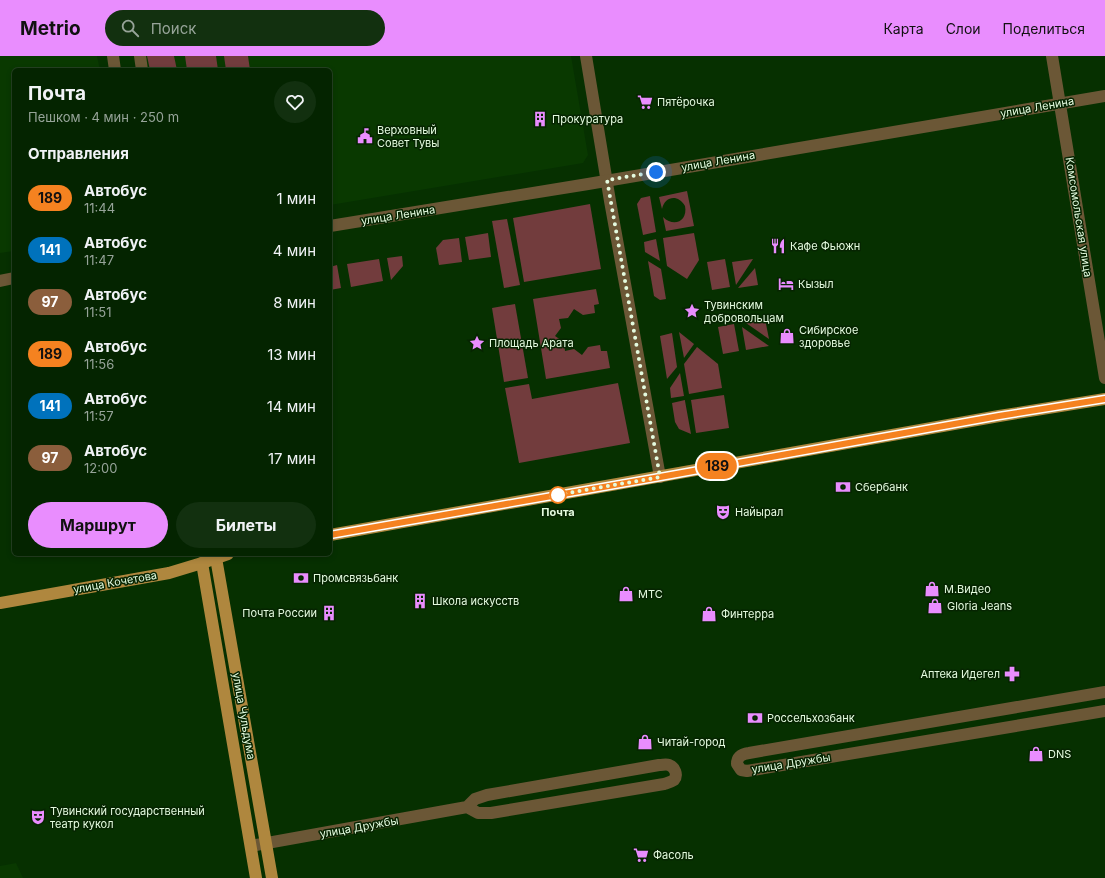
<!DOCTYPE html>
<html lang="ru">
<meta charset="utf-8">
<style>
:root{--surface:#042400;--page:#12300f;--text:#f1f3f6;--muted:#97a499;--line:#254122;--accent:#e98dfe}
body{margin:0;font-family:Inter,sans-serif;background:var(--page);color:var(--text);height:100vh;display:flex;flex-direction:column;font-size:15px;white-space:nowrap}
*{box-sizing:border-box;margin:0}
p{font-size:13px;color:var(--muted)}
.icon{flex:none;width:22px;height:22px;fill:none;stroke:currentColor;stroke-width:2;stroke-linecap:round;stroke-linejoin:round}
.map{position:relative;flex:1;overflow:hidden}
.panel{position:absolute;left:12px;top:12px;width:320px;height:488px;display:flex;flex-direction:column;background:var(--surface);border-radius:6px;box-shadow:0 2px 6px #0003,0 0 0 1px var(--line)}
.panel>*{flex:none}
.badge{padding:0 8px;border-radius:13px;font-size:14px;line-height:26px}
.you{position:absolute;width:20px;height:20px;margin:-10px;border:3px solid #fff;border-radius:50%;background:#1a73e8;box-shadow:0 0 0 6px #1a73e833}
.map>.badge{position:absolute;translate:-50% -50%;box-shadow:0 0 0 2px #fff}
h2{padding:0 16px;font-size:15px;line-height:36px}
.round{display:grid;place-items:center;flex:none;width:42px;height:42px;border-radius:21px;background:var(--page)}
.overview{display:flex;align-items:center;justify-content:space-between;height:68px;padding:0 16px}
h1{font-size:19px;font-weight:700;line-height:30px}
.action{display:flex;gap:8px;margin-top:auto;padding:8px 16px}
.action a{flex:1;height:46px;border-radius:24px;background:var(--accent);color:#111;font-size:16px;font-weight:700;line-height:46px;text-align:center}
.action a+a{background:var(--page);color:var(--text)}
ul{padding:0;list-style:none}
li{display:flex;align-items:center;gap:12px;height:52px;padding:0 16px}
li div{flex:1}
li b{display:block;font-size:15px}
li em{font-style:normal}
li .badge{min-width:44px;font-weight:700;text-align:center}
header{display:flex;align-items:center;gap:24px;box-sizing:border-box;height:56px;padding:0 20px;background:var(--accent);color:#111}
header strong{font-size:19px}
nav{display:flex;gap:22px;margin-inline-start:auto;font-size:14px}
.search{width:280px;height:36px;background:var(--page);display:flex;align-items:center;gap:10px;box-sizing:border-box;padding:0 14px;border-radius:22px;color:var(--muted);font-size:15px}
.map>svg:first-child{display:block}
.built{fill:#093900}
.green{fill:#723c3d}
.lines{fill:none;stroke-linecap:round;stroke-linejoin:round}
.minor{stroke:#6b5736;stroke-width:12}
.major{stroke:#af873e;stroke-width:12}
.line-casing{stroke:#fff;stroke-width:9}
.line{stroke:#f58220;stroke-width:6}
.walk{stroke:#e4fbdf;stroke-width:4;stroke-dasharray:0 7.2}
.stop-dot{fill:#fff;stroke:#f58220;stroke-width:2}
.labels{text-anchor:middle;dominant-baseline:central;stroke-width:3;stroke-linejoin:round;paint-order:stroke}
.poi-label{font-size:11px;fill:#e4fbdf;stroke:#062401;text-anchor:start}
.street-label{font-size:11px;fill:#e4fbdf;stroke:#062401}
.stop-label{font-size:11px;font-weight:bold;fill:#e4fbdf;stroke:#062401}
</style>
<header>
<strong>Metrio</strong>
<div class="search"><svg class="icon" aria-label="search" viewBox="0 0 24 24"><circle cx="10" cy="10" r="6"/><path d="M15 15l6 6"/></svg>Поиск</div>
<nav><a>Карта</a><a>Слои</a><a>Поделиться</a></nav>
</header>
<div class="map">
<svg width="1105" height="822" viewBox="0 0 1105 822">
<rect width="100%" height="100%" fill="#063000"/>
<!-- built -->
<g class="built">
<polygon points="0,0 97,0 100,14 14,14 14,195 0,197"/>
<polygon points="139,0 571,0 588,99 583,107 330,149 330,14 142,14"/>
<polygon points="16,807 23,822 0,822 0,810"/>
</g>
<!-- green -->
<g class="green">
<polygon points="147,0 174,0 177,14 150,14"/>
<polygon points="185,0 216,0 218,14 187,14"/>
<polygon points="224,0 248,0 250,14 226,14"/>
<path d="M687,135L694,170L666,175L663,161C674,172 688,165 685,150C678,138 665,140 662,153L659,141Z"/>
<polygon points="650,140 656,176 643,179 637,148 641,142"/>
<polygon points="590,148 601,213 524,226 513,162"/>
<polygon points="507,163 520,229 504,232 492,165"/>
<polygon points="488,177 491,201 469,204 465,181"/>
<polygon points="694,177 699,204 687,223 667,210 663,182"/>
<polygon points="459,182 462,206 439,209 436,192 443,184"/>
<polygon points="656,183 660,205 645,196 644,186"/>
<polygon points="402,200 403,210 391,224 387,202"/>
<polygon points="379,203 383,225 351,231 347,208"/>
<polygon points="725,203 730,231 712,234 707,206"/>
<polygon points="753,203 736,229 732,206"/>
<polygon points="648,205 661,213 666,243 660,244 654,240"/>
<polygon points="337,209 341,232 330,234 330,211"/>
<polygon points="755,212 758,229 738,232"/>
<polygon points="596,233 599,248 594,249 595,257 583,259 574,253 568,262 559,263 561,272 555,280 564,286 565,295 574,293 582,299 588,291 600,289 601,295 607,295 610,312 546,323 533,243"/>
<polygon points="515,248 528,322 504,326 492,252"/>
<polygon points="765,263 769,283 746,267"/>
<polygon points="734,268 739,295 723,298 718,271"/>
<polygon points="742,271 769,290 746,294"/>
<polygon points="679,276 694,288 684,302"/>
<polygon points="672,277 677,311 667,323 660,280"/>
<polygon points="697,291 718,308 722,332 689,338 684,308"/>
<polygon points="680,317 684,340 671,342 670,332"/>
<polygon points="618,327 630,387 519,407 505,332 529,328 532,343"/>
<polygon points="724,339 729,372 696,377 691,344"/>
<polygon points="685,344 685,345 691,378 679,373 675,366 672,347"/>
</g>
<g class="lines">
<!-- minor -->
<g class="minor">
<polyline points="113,0 115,14"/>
<polyline points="140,0 142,14"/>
<polyline points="586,0 610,145 660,421"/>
<polyline points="1052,0 1105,322"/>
<polyline points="330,170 588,128 1105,40"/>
<polyline points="0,225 14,222"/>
<path d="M1105,636L749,697C742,698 737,700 737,708L741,714L747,715L1105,655"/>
<path d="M251,790L467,751L475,743L487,739L659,709C663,709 666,708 669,709C675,711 678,719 674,724C671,726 667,727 664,728L491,757H478L467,751"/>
</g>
<!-- major -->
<g class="major">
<polyline points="330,479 999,360 1105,343"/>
<polyline points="216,502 272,822"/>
<polyline points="202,507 256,822"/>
<polyline points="0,547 169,517 202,507 228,498"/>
</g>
</g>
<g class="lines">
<!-- line casing -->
<g class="line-casing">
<polyline id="line" points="330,479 660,421 999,360 1105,343"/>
</g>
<!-- line -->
<use href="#line" class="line"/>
<!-- walk -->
<polyline class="walk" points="558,439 551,440 660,421 607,124 656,116"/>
</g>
<!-- icons -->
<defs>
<g id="supermarket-bare" transform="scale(1.2)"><path d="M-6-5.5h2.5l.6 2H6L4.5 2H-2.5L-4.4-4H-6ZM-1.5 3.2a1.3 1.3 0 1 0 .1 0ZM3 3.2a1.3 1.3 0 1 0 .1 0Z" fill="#e98dfe" stroke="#062401" stroke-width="2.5" paint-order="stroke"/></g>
<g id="building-bare" transform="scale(1.2)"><path d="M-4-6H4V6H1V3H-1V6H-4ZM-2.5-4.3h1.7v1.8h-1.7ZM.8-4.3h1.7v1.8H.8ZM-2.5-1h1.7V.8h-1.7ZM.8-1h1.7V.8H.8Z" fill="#e98dfe" stroke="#062401" stroke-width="2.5" paint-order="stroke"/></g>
<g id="civic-bare" transform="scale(1.2)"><path d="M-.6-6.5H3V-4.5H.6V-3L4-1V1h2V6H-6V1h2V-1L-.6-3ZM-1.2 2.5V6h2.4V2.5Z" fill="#e98dfe" stroke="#062401" stroke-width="2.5" paint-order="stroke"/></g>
<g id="restaurant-bare" transform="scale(1.2)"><path d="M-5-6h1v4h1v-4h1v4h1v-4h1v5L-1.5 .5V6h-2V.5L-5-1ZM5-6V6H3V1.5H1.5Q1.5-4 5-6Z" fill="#e98dfe" stroke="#062401" stroke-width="2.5" paint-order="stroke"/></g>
<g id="hotel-bare" transform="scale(1.2)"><path d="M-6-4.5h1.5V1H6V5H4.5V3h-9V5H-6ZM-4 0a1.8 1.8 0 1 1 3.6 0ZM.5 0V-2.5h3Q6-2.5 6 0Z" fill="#e98dfe" stroke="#062401" stroke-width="2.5" paint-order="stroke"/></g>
<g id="sight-bare" transform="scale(1.2)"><path d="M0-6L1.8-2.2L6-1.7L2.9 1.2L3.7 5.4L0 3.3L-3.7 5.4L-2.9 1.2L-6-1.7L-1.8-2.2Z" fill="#e98dfe" stroke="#062401" stroke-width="2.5" paint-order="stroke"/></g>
<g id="shop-bare" transform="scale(1.2)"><path d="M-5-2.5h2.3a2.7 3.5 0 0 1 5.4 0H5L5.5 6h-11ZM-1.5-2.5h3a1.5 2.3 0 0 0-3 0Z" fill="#e98dfe" stroke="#062401" stroke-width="2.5" paint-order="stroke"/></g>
<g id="bank-bare" transform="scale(1.2)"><path d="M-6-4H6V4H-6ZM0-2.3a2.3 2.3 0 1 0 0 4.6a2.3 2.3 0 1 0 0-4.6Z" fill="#e98dfe" stroke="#062401" stroke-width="2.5" paint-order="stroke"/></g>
<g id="theatre-bare" transform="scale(1.2)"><path d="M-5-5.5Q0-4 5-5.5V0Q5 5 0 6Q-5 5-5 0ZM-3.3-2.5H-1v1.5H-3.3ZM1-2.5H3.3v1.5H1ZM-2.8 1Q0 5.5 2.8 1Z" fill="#e98dfe" stroke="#062401" stroke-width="2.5" paint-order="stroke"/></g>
<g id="pharmacy-bare" transform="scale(1.2)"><path d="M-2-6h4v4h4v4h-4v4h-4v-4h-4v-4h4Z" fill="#e98dfe" stroke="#062401" stroke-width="2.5" paint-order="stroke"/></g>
</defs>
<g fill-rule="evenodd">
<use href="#supermarket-bare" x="645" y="46"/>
<use href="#building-bare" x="540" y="63"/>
<use href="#civic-bare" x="365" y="80"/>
<use href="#restaurant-bare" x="778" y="190"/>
<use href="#hotel-bare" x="786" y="228"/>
<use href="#sight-bare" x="692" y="255"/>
<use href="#shop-bare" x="787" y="280"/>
<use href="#sight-bare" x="477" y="287"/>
<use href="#bank-bare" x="843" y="431"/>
<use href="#theatre-bare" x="723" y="456"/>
<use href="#bank-bare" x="301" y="522"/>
<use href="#shop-bare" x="932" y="533"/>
<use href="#shop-bare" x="626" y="538"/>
<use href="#building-bare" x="420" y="545"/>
<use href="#shop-bare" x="935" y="550"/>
<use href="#building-bare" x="329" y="557"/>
<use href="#shop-bare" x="709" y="558"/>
<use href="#pharmacy-bare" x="1012" y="618"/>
<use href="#bank-bare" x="755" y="662"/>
<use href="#shop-bare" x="645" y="686"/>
<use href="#shop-bare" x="1036" y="698"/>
<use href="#theatre-bare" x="38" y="761"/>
<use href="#supermarket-bare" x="641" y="799"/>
</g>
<!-- markers -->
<circle class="stop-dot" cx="558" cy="439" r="8"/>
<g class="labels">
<!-- poi labels -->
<g class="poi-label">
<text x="657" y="46">Пятёрочка</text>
<text x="552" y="63">Прокуратура</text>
<text x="377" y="74">Верховный<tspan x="377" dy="13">Совет Тувы</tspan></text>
<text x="790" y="190">Кафе Фьюжн</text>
<text x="798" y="228">Кызыл</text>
<text x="704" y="249">Тувинским<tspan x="704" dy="13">добровольцам</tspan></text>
<text x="799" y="274">Сибирское<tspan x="799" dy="13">здоровье</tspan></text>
<text x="489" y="287">Площадь Арата</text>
<text x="855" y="431">Сбербанк</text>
<text x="735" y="456">Найырал</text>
<text x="313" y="522">Промсвязьбанк</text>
<text x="944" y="533">М.Видео</text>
<text x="638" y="538">МТС</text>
<text x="432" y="545">Школа искусств</text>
<text x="947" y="550">Gloria Jeans</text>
<text x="317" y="557" text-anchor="end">Почта России</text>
<text x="721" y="558">Финтерра</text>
<text x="1000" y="618" text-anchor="end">Аптека Идегел</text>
<text x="767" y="662">Россельхозбанк</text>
<text x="657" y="686">Читай-город</text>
<text x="1048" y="698">DNS</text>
<text x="50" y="755">Тувинский государственный<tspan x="50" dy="13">театр кукол</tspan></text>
<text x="653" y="799">Фасоль</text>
</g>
<!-- street labels -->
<g class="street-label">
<text transform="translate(1037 51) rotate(-10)">улица Ленина</text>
<text transform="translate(718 105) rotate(-10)">улица Ленина</text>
<text transform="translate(398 159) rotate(-9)">улица Ленина</text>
<text transform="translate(1079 161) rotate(81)">Комсомольская улица</text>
<text transform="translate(115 526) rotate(-10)">улица Кочетова</text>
<text transform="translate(244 660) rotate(80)">улица Чульдума</text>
<text transform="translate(791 707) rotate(-9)">улица Дружбы</text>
<text transform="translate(359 771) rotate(-10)">улица Дружбы</text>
</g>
<!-- stop labels -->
<g class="stop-label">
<text x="558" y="456">Почта</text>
</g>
</g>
</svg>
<div class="you" style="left:656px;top:116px"></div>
<b class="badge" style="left:717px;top:410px;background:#f58220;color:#111">189</b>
<section class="panel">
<div class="overview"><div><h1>Почта</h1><p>Пешком · 4 мин · 250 m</p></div><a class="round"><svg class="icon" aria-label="heart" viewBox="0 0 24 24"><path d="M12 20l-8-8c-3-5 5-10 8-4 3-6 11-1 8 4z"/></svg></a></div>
<h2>Отправления</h2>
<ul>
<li><span class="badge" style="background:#f58220;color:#111">189</span><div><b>Автобус</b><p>11:44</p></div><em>1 мин</em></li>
<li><span class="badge" style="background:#0072bc;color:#fff">141</span><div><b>Автобус</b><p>11:47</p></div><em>4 мин</em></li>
<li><span class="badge" style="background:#8b5e3c;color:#fff">97</span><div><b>Автобус</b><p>11:51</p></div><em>8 мин</em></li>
<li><span class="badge" style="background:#f58220;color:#111">189</span><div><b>Автобус</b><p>11:56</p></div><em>13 мин</em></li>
<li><span class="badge" style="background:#0072bc;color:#fff">141</span><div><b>Автобус</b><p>11:57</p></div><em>14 мин</em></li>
<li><span class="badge" style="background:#8b5e3c;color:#fff">97</span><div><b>Автобус</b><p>12:00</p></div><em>17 мин</em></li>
</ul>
<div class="action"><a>Маршрут</a><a>Билеты</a></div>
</section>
</div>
